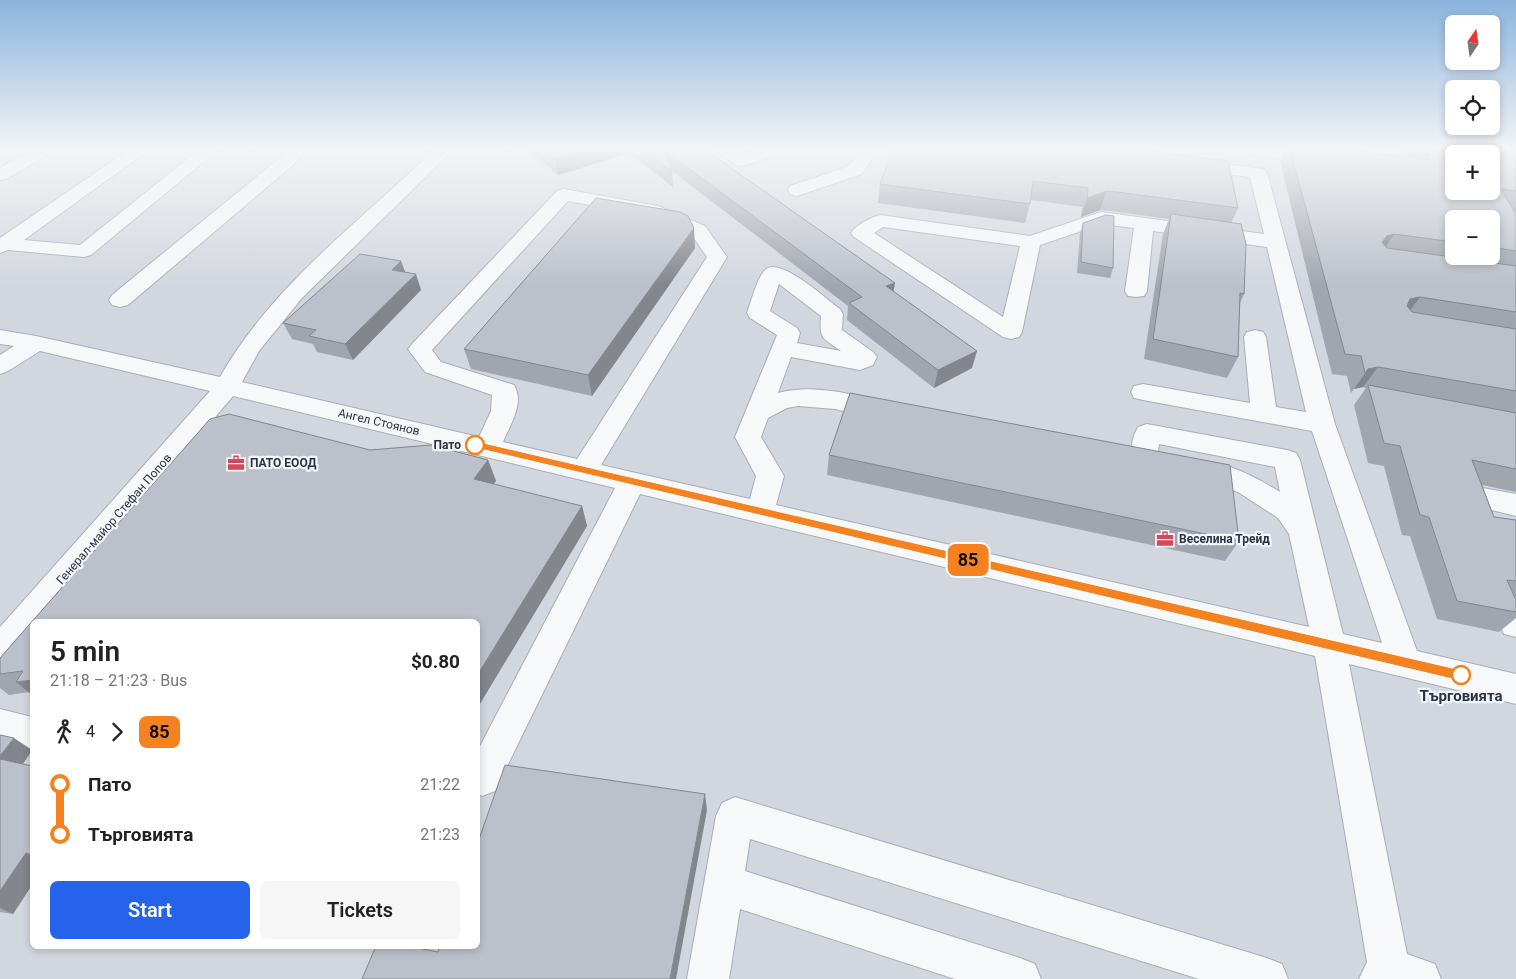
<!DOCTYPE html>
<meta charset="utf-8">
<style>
:root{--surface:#fff;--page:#f6f6f6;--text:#222;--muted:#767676;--accent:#2563eb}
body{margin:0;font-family:Roboto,sans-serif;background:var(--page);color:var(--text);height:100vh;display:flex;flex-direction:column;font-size:19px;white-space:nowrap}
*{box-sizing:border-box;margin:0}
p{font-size:16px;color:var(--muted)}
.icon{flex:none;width:28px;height:28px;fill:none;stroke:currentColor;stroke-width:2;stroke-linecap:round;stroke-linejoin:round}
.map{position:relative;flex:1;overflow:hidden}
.details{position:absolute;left:30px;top:619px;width:450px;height:330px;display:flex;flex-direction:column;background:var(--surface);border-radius:8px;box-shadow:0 2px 8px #0003}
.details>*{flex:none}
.badge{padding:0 10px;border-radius:8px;font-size:18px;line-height:32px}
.needle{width:32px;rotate:13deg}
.buttons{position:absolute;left:1445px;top:15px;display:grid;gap:10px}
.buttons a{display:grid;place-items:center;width:55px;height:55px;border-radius:8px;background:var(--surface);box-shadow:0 2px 8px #0003;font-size:25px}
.map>.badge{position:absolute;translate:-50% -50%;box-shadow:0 0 0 2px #fff}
.legs{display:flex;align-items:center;gap:8px;height:55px;padding:0 20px;font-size:16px}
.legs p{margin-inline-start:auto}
.head{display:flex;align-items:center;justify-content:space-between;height:85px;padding:0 20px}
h1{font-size:28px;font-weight:600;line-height:38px}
.cta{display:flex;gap:10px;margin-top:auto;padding:10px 20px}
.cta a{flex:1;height:58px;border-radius:8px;background:var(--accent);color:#fff;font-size:20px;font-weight:600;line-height:58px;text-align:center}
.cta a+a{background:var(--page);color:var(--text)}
ul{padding:0 20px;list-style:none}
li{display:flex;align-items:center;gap:18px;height:50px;font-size:19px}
li i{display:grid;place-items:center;width:8px;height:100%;margin:0 6px;background:currentColor}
li i::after{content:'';width:12px;height:12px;margin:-6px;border:4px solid;border-radius:50%;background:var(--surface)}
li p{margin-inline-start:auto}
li:first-child i{background:linear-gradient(#0000 50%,currentColor 0)}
li:last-child i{background:linear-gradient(currentColor 50%,#0000 0)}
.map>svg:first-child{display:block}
.built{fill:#d2d6de;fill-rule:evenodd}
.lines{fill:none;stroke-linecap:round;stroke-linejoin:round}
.minor-casing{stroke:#a9aeb7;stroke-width:2}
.minor{fill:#f7f8fa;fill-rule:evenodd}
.wall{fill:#a1a5ae;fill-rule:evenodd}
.shaded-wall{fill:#83868d}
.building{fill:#bbc0ca;stroke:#83868d;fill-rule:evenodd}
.line-1{fill:#f58220;stroke:#fff}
.stop-1-dot{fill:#fff;stroke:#f58220;stroke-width:2.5}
.labels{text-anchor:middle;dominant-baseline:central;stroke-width:4.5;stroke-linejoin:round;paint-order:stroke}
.street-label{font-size:12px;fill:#2b3445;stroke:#f4f6f9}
.stop-label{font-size:12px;font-weight:bold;fill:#2b3445;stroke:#f4f6f9;text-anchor:end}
.poi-label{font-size:12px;font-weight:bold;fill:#2b3445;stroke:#f4f6f9;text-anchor:start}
.near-stop-label{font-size:15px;font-weight:bold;fill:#2b3445;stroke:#f4f6f9}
</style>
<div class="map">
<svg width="1516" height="979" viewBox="0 0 1516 979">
<rect width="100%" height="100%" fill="#e4e7ec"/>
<!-- built -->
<path class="built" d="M0,149H1516V979H0ZM1454,154H1491V191H1454ZM1454,219H1491V256H1454ZM32,621H478V946H32Z"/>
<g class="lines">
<!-- minor casing -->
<g class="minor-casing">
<g id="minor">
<polygon points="33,149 54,149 51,153 6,179 0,180 0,168"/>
<polygon points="130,149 150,149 24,240 80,245 200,149 219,149 91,255 84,257 8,250 0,253 0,238"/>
<polygon points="288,149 306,149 293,165 128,305 120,307 112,305 109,300 112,295 281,157"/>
<path d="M435,149H454L302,298L259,351L242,382L479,437L491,411L492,395L425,372L408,349L412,344L557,191L564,189L658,206L705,226L727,257L601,465L750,499L756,476L735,437L777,335L750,318L747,313C751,302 757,278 765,270C779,255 827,300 840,309L843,314L842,330L873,352L877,357L873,365L860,370L791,357L778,393C814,383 857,395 893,405L897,411L893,417L884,420L835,409L798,406L787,408L768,418L761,437L784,476L776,505L1309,627L1289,534L1278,518L1238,492L1218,484L1186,477L1183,470L1186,463C1215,455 1256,477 1280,492L1275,467L1159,444L1157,460L1153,467L1144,470L1135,467C1128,456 1132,437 1138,427L1147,424L1287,450L1296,453L1300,460L1343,634L1382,643L1312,431L1143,400L1134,398L1131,392L1134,386L1143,384L1250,403L1244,337L1247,332L1255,330L1263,332L1266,337L1276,407L1306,412L1267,247L1153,231L1147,291L1144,296L1136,297L1128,296L1125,291L1134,228L1102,224L1040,245L1022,332L1019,337L1011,339L1003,337L854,237L851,233C857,224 870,218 880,215L1030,236L1101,212L1264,234L1250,177L1194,170L1188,169L1185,165L1188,161L1194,160L1264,169L1267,173L1335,424L1417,651L1516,674V704L1349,664L1407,954L1435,964L1441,979H1359L1367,962L1315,656L640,494L495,791L482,796L478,794V750L615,488L233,396L44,621H32V635L11,660L0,664V627L210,391L40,351L8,371L0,374V355L14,346L0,344V330L36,336L220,377C272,285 361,221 435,149ZM568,201L646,215L691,234L707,257L577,459L503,442C510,425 525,403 514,385L441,362L432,350ZM883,227L1020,246L1003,317L874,233ZM779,284L821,316C819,340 823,338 841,351L797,343L800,333L797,328L770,311Z"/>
<polygon points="715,149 735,149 744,154 758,149 774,149 772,156 742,166 736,165"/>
<polygon points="860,149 877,149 862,174 797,196 790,194 788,190 790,186 849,166"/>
<path d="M1238,149C1267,148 1298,147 1326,154L1329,158L1326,162L1320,163L1247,154L1241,153Z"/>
<polygon points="1477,487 1516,494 1516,516 1467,504 1463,497 1467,490"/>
<polygon points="1515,611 1516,611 1516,637 1504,634 1499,624 1504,614"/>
<polygon points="0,709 32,717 32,749 0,741"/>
<polygon points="735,797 1267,958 1282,964 1288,979 1199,979 750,839 745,871 1020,958 1035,964 1041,979 955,979 740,909 729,979 687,979 716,816 722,803"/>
</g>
</g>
<!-- minor -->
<use href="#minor" class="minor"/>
</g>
<!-- wall -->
<g class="wall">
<polygon points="532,149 704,149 893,292 972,368 934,388 847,320 848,306 672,171 673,187 629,153 558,175 532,153"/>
<polygon points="893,149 1238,208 1231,223 1244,294 1240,303 1238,357 1227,378 1144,359 1163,234 1169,219 1111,211 1100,210 1081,217 1082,207 1031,200 1025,223 878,203 880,184"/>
<path d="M1286,149H1334L1409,158L1405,149H1516V212H1515L1516,214V492L1482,485L1494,517L1516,520V618L1499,632L1437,619L1410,536L1402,535L1384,466L1368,463L1354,405L1366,388L1363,387L1354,389L1351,393L1347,376L1332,374L1280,161ZM1454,219H1491V256H1454Z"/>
<polygon points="1083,223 1113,268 1110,278 1077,273 1080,233"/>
<polygon points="695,248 592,396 471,369 464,349"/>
<polygon points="401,261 405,272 421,290 353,360 317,352 313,344 292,339 283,323"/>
<polygon points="229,414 370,450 431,445 488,460 496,481 493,484 582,506 587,526 478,707 478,621 32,621 32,695 29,692 9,695 0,688 0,658 210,419"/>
<polygon points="829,455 1239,541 1225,561 827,475"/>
<polygon points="0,735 32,750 23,764 32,766 32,885 13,914 0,912"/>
</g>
<!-- shaded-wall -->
<g class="shaded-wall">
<polygon points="589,149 629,149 629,153 558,175 555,159"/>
<polygon points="1107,191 1100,210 1081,217 1087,198"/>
<polygon points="694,228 695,248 592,396 588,375"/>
<polygon points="1394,234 1382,253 1382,242 1387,236"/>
<polygon points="401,261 407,277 392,270"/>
<polygon points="416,274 421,290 353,360 345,344"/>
<polygon points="895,283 892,300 886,286"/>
<polygon points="1420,297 1406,316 1396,319 1410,299"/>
<polygon points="977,351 972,368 934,388 938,370"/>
<polygon points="1378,367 1363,387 1354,389 1368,369"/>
<polygon points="488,460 496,481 482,500 474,479"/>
<polygon points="582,506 587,526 478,707 478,674"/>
<polygon points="32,680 32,695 16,682"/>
<polygon points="14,738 32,750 32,751 18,770 0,759 0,756"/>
<polygon points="705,794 707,810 676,979 670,979"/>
<polygon points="26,853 32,857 32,885 13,914 0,908 0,891"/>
</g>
<!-- building -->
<g class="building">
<polygon points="543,149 589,149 555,159"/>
<polygon points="642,149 704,149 895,283 886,286 977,351 938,370 849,303 862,297 664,150 672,171"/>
<polygon points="893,149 1128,149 1228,161 1238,208 1117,192 1107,191 1087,198 1088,188 1033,181 1030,204 880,184"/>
<path d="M1290,149H1334L1430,160L1425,149H1516V191L1501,189L1516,214V251L1491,247V219H1454V242L1394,234L1387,236L1382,242L1387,248L1516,266V312L1420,297L1410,299L1407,306L1412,312L1516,329V391L1378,367L1368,369L1365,373L1361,356L1345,354ZM1454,154H1491V191H1454Z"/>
<polygon points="596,198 680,212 688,216 694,228 588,375 464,349"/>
<polygon points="1171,214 1241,224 1246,244 1244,294 1240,293 1238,357 1153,339"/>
<polygon points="1106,215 1114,216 1113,268 1081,262 1083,223"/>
<polygon points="360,254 401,261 392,270 416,274 345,344 309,336 316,330 283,323"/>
<polygon points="1368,385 1516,413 1516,469 1472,460 1494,517 1516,520 1516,581 1507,580 1516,600 1516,612 1457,601 1429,517 1420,515 1400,446 1384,443"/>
<polygon points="850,393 1230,465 1239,541 829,455"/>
<polygon points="229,414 370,450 431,445 488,460 474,479 582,506 478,674 478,621 32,621 32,680 16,682 23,671 0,674 0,658 210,419"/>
<polygon points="0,735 14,738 0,756"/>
<polygon points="0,759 32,766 32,855 26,853 0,891"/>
<polygon points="505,765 705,794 670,979 362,979 376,946 408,946 438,952 440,946 478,946 478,842"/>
</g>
<!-- sky -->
<linearGradient id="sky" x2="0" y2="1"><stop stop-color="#8bb4dd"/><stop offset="0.52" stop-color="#f3f4f6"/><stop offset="1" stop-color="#f3f4f6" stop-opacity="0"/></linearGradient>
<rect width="1516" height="286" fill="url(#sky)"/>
<!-- line-1 -->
<polygon class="line-1" points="475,441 1461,670 1465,672 1466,675 1465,679 1461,681 472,447 470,445"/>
<!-- icons -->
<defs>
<g id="office-bare" transform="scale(1.35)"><path d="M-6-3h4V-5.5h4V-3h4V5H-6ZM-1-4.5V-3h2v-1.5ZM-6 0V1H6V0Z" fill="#d1495b" stroke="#f4f6f9" stroke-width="2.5" paint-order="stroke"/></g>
</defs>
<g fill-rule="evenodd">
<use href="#office-bare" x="236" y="463"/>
<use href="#office-bare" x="1165" y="539"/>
</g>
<!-- markers -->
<g class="stop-1-dot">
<circle cx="475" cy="445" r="9"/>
<circle cx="1461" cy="675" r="9"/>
</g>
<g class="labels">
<!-- street labels -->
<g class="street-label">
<text transform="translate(379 422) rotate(13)">Ангел Стоянов</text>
<text transform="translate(114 519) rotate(-49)">Генерал-майор Стефан Попов</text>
</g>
<!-- stop labels -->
<g class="stop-label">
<text x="461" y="445">Пато</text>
</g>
<!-- poi labels -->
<g class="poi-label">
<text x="250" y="463">ПАТО ЕООД</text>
<text x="1179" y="539">Веселина Трейд</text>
</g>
<!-- near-stop labels -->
<g class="near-stop-label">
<text x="1461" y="696">Търговията</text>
</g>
</g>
</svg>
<div class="buttons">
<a><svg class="needle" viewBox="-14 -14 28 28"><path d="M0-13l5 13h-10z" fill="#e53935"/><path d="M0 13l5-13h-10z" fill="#767676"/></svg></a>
<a><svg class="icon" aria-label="locate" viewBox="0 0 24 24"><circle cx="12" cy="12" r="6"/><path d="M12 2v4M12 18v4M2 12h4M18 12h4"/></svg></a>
<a>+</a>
<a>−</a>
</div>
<b class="badge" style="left:968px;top:560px;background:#f58220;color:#111">85</b>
<section class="details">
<div class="head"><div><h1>5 min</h1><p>21:18 – 21:23 · Bus</p></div><b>$0.80</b></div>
<div class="legs"><svg class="icon" aria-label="walk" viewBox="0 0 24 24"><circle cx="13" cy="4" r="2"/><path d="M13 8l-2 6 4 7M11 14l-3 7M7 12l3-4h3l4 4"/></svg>4<svg class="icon" aria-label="forward" viewBox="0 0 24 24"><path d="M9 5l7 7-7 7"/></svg><b class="badge" style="background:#f58220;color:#111">85</b></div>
<ul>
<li><i style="color:#f58220"></i><b>Пато</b><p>21:22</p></li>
<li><i style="color:#f58220"></i><b>Търговията</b><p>21:23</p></li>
</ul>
<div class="cta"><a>Start</a><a>Tickets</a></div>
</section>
</div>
